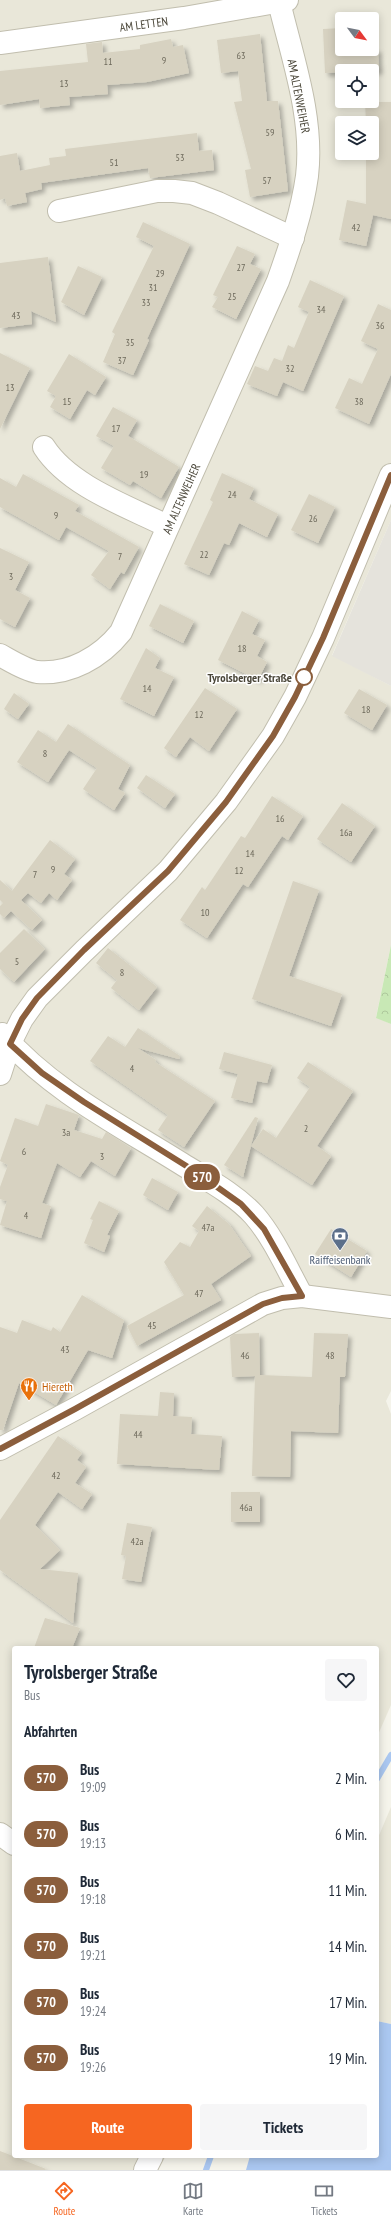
<!DOCTYPE html>
<html lang="de">
<meta charset="utf-8">
<style>
:root{--surface:#fff;--page:#f6f6f7;--text:#1f2937;--muted:#747a83;--line:#e0e1e3;--accent:#f66621}
body{margin:0;font-family:"PT Sans Narrow",sans-serif;background:var(--page);color:var(--text);height:100vh;display:flex;flex-direction:column;font-size:15px;white-space:nowrap}
*{box-sizing:border-box;margin:0}
p{font-size:13px;color:var(--muted)}
.icon{flex:none;width:22px;height:22px;fill:none;stroke:currentColor;stroke-width:2;stroke-linecap:round;stroke-linejoin:round}
.map{position:relative;flex:1;overflow:hidden}
.panel{position:absolute;left:12px;top:1646px;width:367px;height:512px;display:flex;flex-direction:column;background:var(--surface);border-radius:4px;box-shadow:0 2px 10px #0003}
.panel>*{flex:none}
.badge{padding:0 8px;border-radius:13px;font-size:14px;line-height:26px}
.needle{width:26px;rotate:122deg}
.fabs{position:absolute;left:335px;top:12px;display:grid;gap:8px}
.fabs a{display:grid;place-items:center;width:44px;height:44px;border-radius:4px;background:var(--surface);box-shadow:0 2px 10px #0003;font-size:20px}
.map>.badge{position:absolute;translate:-50% -50%;box-shadow:0 0 0 2px #fff}
h2{padding:0 12px;font-size:15px;line-height:36px}
.round{display:grid;place-items:center;flex:none;width:42px;height:42px;border-radius:4px;background:var(--page)}
.headline{display:flex;align-items:center;justify-content:space-between;height:68px;padding:0 12px}
h1{font-size:19px;font-weight:700;line-height:30px}
.cta{display:flex;gap:8px;margin-top:auto;padding:8px 12px}
.cta a{flex:1;height:46px;border-radius:4px;background:var(--accent);color:#fff;font-size:16px;font-weight:700;line-height:46px;text-align:center}
.cta a+a{background:var(--page);color:var(--text)}
ul{padding:0;list-style:none}
li{display:flex;align-items:center;gap:12px;height:56px;padding:0 12px}
li div{flex:1}
li b{display:block;font-size:15px}
li em{font-style:normal}
li .badge{min-width:44px;font-weight:700;text-align:center}
.tabs{display:flex;justify-content:space-around;align-items:center;height:56px;border-top:1px solid var(--line);background:var(--surface);font-size:11px;color:var(--muted)}
.tabs a{display:grid;justify-items:center;gap:2px}
.tabs .selected{color:var(--accent)}
.map>svg:first-child{display:block}
.residential{fill:#e9e7d9;fill-rule:evenodd}
.industrial{fill:#e5e3dc}
.forest{fill:url(#forest-crowns)}
.water{fill:#aac7f0}
.lines{fill:none;stroke-linecap:round;stroke-linejoin:round}
.stream{stroke:#aac7f0;stroke-width:6}
.building{fill:#d7d2c1;filter:url(#shadow)}
.minor-casing{stroke:#c1beae;stroke-width:24}
.minor{stroke:#fff;stroke-width:22}
.line-casing{stroke:#fff;stroke-width:9}
.line{stroke:#8b5e3c;stroke-width:6}
.stop-dot{fill:#fff;stroke:#8b5e3c;stroke-width:2}
.labels{text-anchor:middle;dominant-baseline:central;stroke-width:3;stroke-linejoin:round;paint-order:stroke}
.number-label{font-size:10px;fill:#6d695b}
.street-label{font-size:12px;fill:#4a4639;stroke:#fff}
.stop-label{font-size:12px;font-weight:bold;fill:#4a4639;stroke:#fff;text-anchor:end}
.service-label{font-size:12px;fill:#4e5e75;stroke:#fff}
.food-label{font-size:12px;fill:#c56008;stroke:#fff;text-anchor:start}
</style>
<div class="map">
<svg width="391" height="2170" viewBox="0 0 391 2170">
<defs>
<pattern id="forest-crowns" width="20" height="18" patternUnits="userSpaceOnUse"><rect width="20" height="18" fill="#c8e8b5"/><path d="M2 6a3 3 0 1 1 6 0M12 15a3 3 0 1 1 6 0" fill="none" stroke="#adc89c"/></pattern>
<filter id="shadow"><feDropShadow dx="3.5" dy="3.5" stdDeviation="2" flood-color="#0004"/></filter>
</defs>
<rect width="100%" height="100%" fill="#f5f4eb"/>
<!-- residential -->
<g class="residential">
<path d="M0,0H391V520L332,655L391,686V945L376,1017L391,1024V1391L386,1401L391,1414V1705L377,1737V1648H14V2156H166L158,2170H0ZM342,19H372V49H342ZM342,71H372V101H342ZM342,123H372V153H342Z"/>
<polygon points="391,1807 391,2024 377,2021 377,1840"/>
</g>
<!-- industrial -->
<polygon class="industrial" points="391,520 391,686 332,656"/>
<!-- forest -->
<polygon class="forest" points="391,945 391,1024 376,1018"/>
<!-- water -->
<polygon class="water" points="377,2021 391,2024 391,2170 246,2170 250,2156 377,2156"/>
<g class="lines">
<!-- stream -->
<g class="stream">
<polyline points="377,1779 391,1755"/>
<polyline points="206,2170 211,2156"/>
</g>
</g>
<!-- building -->
<g class="building">
<polygon points="342,28 342,49 378,49 379,71 325,73 323,29"/>
<polygon points="260,34 267,101 278,101 288,191 250,197 245,170 251,169 234,102 242,101 238,71 221,73 217,40"/>
<polygon points="171,39 173,47 183,45 189,73 147,82 107,85 108,94 69,97 70,105 40,108 39,99 0,105 0,71 88,62 86,44 102,42 103,53 140,49 140,45"/>
<polygon points="365,102 391,102 391,219 373,215 366,246 339,240 347,200 366,204 366,153 372,153 372,123 366,123"/>
<polygon points="197,133 199,151 212,150 214,170 150,178 148,168 41,183 42,189 25,193 27,202 7,206 5,198 0,200 0,156 17,153 20,171 50,165 49,158 66,156 65,149"/>
<polygon points="143,222 190,244 147,339 149,340 133,375 103,362 115,334 112,332 154,246 136,237"/>
<polygon points="237,246 255,254 250,264 261,269 236,319 212,307 218,297 213,295"/>
<polygon points="48,257 56,322 31,311 32,324 0,328 0,263"/>
<polygon points="78,266 102,277 84,315 61,302"/>
<polygon points="310,280 344,296 303,391 283,382 277,396 247,384 255,366 268,371 274,358 282,361 288,345 294,348 309,312 298,307"/>
<polygon points="378,304 391,310 391,374 369,424 335,408 349,378 362,384 378,349 361,341"/>
<polygon points="0,353 30,368 0,429"/>
<polygon points="69,354 106,377 95,395 87,390 70,419 50,407 56,396 47,391"/>
<polygon points="113,407 137,420 128,436 179,467 161,498 133,481 130,485 101,468 114,446 96,436"/>
<polygon points="222,473 254,488 249,499 278,514 267,537 239,523 229,545 224,543 209,575 184,564 213,502 210,500"/>
<polygon points="23,474 79,505 75,511 139,547 124,574 121,572 110,589 91,575 109,551 66,527 59,540 0,507 0,478 16,487"/>
<polygon points="309,494 335,507 318,543 291,530"/>
<polygon points="0,548 29,562 15,590 30,598 15,627 0,619"/>
<polygon points="160,604 194,621 183,643 149,626"/>
<polygon points="242,611 259,620 252,634 265,640 257,656 267,662 258,680 218,660"/>
<polygon points="146,648 160,658 155,668 174,677 154,716 120,699"/>
<polygon points="205,688 237,709 209,751 190,737 176,757 164,748"/>
<polygon points="359,689 387,705 372,730 344,713"/>
<polygon points="14,693 29,704 18,719 4,709"/>
<polygon points="68,724 130,765 118,789 125,793 114,810 83,789 97,768 69,750 48,782 17,762 38,730 56,742"/>
<polygon points="146,775 175,794 165,808 137,788"/>
<polygon points="272,796 303,816 288,840 282,836 248,887 243,884 207,938 180,920 202,887 205,890 241,836 245,838"/>
<polygon points="342,803 375,826 351,862 317,839"/>
<polygon points="50,840 75,859 64,874 72,880 57,900 49,893 41,903 28,893 21,900 42,920 32,930 11,911 4,918 0,914 0,906 3,903 0,900 0,880 12,891"/>
<polygon points="293,881 319,890 289,976 342,994 331,1026 252,999"/>
<polygon points="24,929 45,949 14,982 0,969 0,953"/>
<polygon points="108,948 157,987 139,1010 111,988 117,980 96,963"/>
<polygon points="138,1028 180,1056 179,1059 138,1048 156,1060 155,1062 215,1101 184,1147 158,1130 168,1115 90,1061 108,1036 125,1047"/>
<polygon points="224,1052 272,1065 267,1083 257,1081 252,1103 231,1098 238,1074 219,1069"/>
<polygon points="308,1062 353,1091 317,1146 331,1156 312,1185 251,1146 263,1129 276,1138 310,1087 297,1078"/>
<polygon points="46,1104 79,1115 74,1130 102,1139 106,1132 131,1148 115,1176 91,1161 80,1177 57,1163 42,1203 51,1206 41,1238 0,1225 7,1201 0,1199 0,1187 8,1165 0,1161 15,1118 38,1126"/>
<polygon points="255,1117 258,1118 243,1177 224,1165"/>
<polygon points="152,1178 178,1192 168,1210 143,1195"/>
<polygon points="99,1201 119,1211 107,1235 110,1236 104,1252 84,1243 93,1220 90,1219"/>
<polygon points="207,1206 229,1224 251,1256 211,1284 221,1300 137,1346 127,1326 184,1295 164,1262 180,1242 190,1247 199,1231 192,1226"/>
<polygon points="331,1229 367,1251 351,1277 315,1254"/>
<polygon points="82,1295 124,1320 112,1358 88,1350 56,1405 19,1383 3,1430 0,1430 0,1327 17,1333 22,1320 51,1331 53,1327 60,1332"/>
<polygon points="259,1333 260,1375 312,1377 314,1333 348,1334 345,1377 340,1377 338,1433 291,1431 290,1477 252,1476 255,1376 232,1377 230,1337 234,1334"/>
<polygon points="160,1392 174,1393 173,1416 192,1417 191,1434 222,1436 219,1470 117,1464 120,1414 158,1416"/>
<polygon points="58,1436 82,1453 77,1460 86,1467 75,1483 92,1494 82,1509 58,1492 35,1525 60,1550 40,1569 78,1573 73,1623 0,1570 0,1520"/>
<rect x="231" y="1492" width="29" height="30"/>
<polygon points="127,1523 152,1527 141,1582 122,1579 126,1556 121,1555"/>
<polygon points="45,1618 80,1628 72,1648 34,1648"/>
<polygon points="0,2151 46,2169 45,2170 0,2170"/>
</g>
<g class="lines">
<!-- minor casing -->
<g class="minor-casing">
<g id="minor">
<path id="s1" d="M0,43L184,18L287,0"/>
<polyline points="59,211 157,191 174,191 192,193 218,203 293,238"/>
<path d="M44,447C69,486 127,506 167,526"/>
<path id="s2" d="M0,655C11,661 25,670 37,672C70,675 101,657 121,632L278,281C290,247 302,212 307,176C314,118 292,57 279,2"/>
<path d="M2,1034C50,1090 120,1125 182,1164C206,1179 235,1194 254,1215C274,1238 287,1269 302,1296"/>
<polyline points="0,1074 10,1043 22,1019 37,998 84,951 168,871 226,802 273,736 295,697 323,638 391,475"/>
<polyline points="0,1449 75,1409 263,1304 282,1298 302,1296 391,1307"/>
<polyline points="0,1834 14,1844"/>
<polyline points="145,2170 152,2156"/>
</g>
</g>
<!-- minor -->
<use href="#minor" class="minor"/>
</g>
<g class="lines">
<!-- line casing -->
<g class="line-casing">
<polyline id="line" points="0,1449 75,1409 263,1304 282,1298 302,1296 264,1229 241,1204 196,1172 84,1102 42,1073 10,1044 22,1019 37,998 84,950 168,871 226,802 273,736 295,697 323,638 391,475"/>
</g>
<!-- line -->
<use href="#line" class="line"/>
</g>
<!-- icons -->
<defs>
<g id="bank-pin" transform="scale(0.9)"><path d="M0 17L-7.5 6A9.5 9.5 0 1 1 7.5 6Z" fill="#5c6f8a" stroke="#fff"/><path d="M-6-4H6V4H-6ZM0-2.3a2.3 2.3 0 1 0 0 4.6a2.3 2.3 0 1 0 0-4.6Z" fill="#fff"/></g>
<g id="restaurant-pin" transform="scale(0.9)"><path d="M0 17L-7.5 6A9.5 9.5 0 1 1 7.5 6Z" fill="#e8710a" stroke="#fff"/><path d="M-5-6h1v4h1v-4h1v4h1v-4h1v5L-1.5 .5V6h-2V.5L-5-1ZM5-6V6H3V1.5H1.5Q1.5-4 5-6Z" fill="#fff"/></g>
</defs>
<g fill-rule="evenodd">
<use href="#bank-pin" x="340" y="1236"/>
<use href="#restaurant-pin" x="29" y="1386"/>
</g>
<!-- markers -->
<circle class="stop-dot" cx="304" cy="677" r="8"/>
<g class="labels">
<!-- number labels -->
<g class="number-label">
<text x="241" y="55">63</text>
<text x="164" y="60">9</text>
<text x="108" y="61">11</text>
<text x="64" y="83">13</text>
<text x="270" y="132">59</text>
<text x="180" y="157">53</text>
<text x="114" y="162">51</text>
<text x="267" y="180">57</text>
<text x="356" y="227">42</text>
<text x="241" y="267">27</text>
<text x="160" y="273">29</text>
<text x="153" y="287">31</text>
<text x="232" y="296">25</text>
<text x="146" y="302">33</text>
<text x="321" y="309">34</text>
<text x="16" y="315">43</text>
<text x="380" y="325">36</text>
<text x="130" y="342">35</text>
<text x="122" y="360">37</text>
<text x="290" y="368">32</text>
<text x="10" y="387">13</text>
<text x="67" y="401">15</text>
<text x="359" y="401">38</text>
<text x="116" y="428">17</text>
<text x="144" y="474">19</text>
<text x="232" y="494">24</text>
<text x="56" y="515">9</text>
<text x="313" y="518">26</text>
<text x="204" y="554">22</text>
<text x="120" y="556">7</text>
<text x="11" y="576">3</text>
<text x="242" y="648">18</text>
<text x="147" y="688">14</text>
<text x="366" y="709">18</text>
<text x="199" y="714">12</text>
<text x="45" y="753">8</text>
<text x="280" y="818">16</text>
<text x="346" y="832">16a</text>
<text x="250" y="853">14</text>
<text x="53" y="869">9</text>
<text x="239" y="870">12</text>
<text x="35" y="874">7</text>
<text x="205" y="912">10</text>
<text x="17" y="961">5</text>
<text x="122" y="972">8</text>
<text x="132" y="1068">4</text>
<text x="306" y="1128">2</text>
<text x="66" y="1132">3a</text>
<text x="24" y="1151">6</text>
<text x="102" y="1156">3</text>
<text x="26" y="1215">4</text>
<text x="208" y="1227">47a</text>
<text x="199" y="1293">47</text>
<text x="152" y="1325">45</text>
<text x="65" y="1349">43</text>
<text x="245" y="1355">46</text>
<text x="330" y="1355">48</text>
<text x="138" y="1434">44</text>
<text x="56" y="1475">42</text>
<text x="246" y="1507">46a</text>
<text x="137" y="1541">42a</text>
</g>
<!-- street labels -->
<g class="street-label">
<text stroke="none"><textPath href="#s1" startOffset="145">AM LETTEN</textPath></text>
<text transform="translate(299 96) rotate(79)">AM ALTENWEIHER</text>
<text stroke="none"><textPath href="#s2" startOffset="284">AM ALTENWEIHER</textPath></text>
</g>
<!-- stop labels -->
<g class="stop-label">
<text x="292" y="677">Tyrolsberger Straße</text>
</g>
<!-- service labels -->
<g class="service-label">
<text x="340" y="1259">Raiffeisenbank</text>
</g>
<!-- food labels -->
<g class="food-label">
<text x="42" y="1386">Hiereth</text>
</g>
</g>
</svg>
<div class="fabs">
<a><svg class="needle" viewBox="-14 -14 28 28"><path d="M0-13l5 13h-10z" fill="#e53935"/><path d="M0 13l5-13h-10z" fill="#747a83"/></svg></a>
<a><svg class="icon" aria-label="locate" viewBox="0 0 24 24"><circle cx="12" cy="12" r="6"/><path d="M12 2v4M12 18v4M2 12h4M18 12h4"/></svg></a>
<a><svg class="icon" aria-label="layers" viewBox="0 0 24 24"><path d="M12 4l9 5-9 5-9-5zM3 14l9 5 9-5"/></svg></a>
</div>
<b class="badge" style="left:202px;top:1177px;background:#8b5e3c;color:#fff">570</b>
<section class="panel">
<div class="headline"><div><h1>Tyrolsberger Straße</h1><p>Bus</p></div><a class="round"><svg class="icon" aria-label="heart" viewBox="0 0 24 24"><path d="M12 20l-8-8c-3-5 5-10 8-4 3-6 11-1 8 4z"/></svg></a></div>
<h2>Abfahrten</h2>
<ul>
<li><span class="badge" style="background:#8b5e3c;color:#fff">570</span><div><b>Bus</b><p>19:09</p></div><em>2 Min.</em></li>
<li><span class="badge" style="background:#8b5e3c;color:#fff">570</span><div><b>Bus</b><p>19:13</p></div><em>6 Min.</em></li>
<li><span class="badge" style="background:#8b5e3c;color:#fff">570</span><div><b>Bus</b><p>19:18</p></div><em>11 Min.</em></li>
<li><span class="badge" style="background:#8b5e3c;color:#fff">570</span><div><b>Bus</b><p>19:21</p></div><em>14 Min.</em></li>
<li><span class="badge" style="background:#8b5e3c;color:#fff">570</span><div><b>Bus</b><p>19:24</p></div><em>17 Min.</em></li>
<li><span class="badge" style="background:#8b5e3c;color:#fff">570</span><div><b>Bus</b><p>19:26</p></div><em>19 Min.</em></li>
</ul>
<div class="cta"><a>Route</a><a>Tickets</a></div>
</section>
</div>
<nav class="tabs">
<a class="selected"><svg class="icon" aria-label="directions" viewBox="0 0 24 24"><path d="M12 3l9 9-9 9-9-9zM9 14v-3h6M13 9l2 2-2 2"/></svg>Route</a>
<a><svg class="icon" aria-label="map" viewBox="0 0 24 24"><path d="M3 6l6-2 6 2 6-2v14l-6 2-6-2-6 2zM9 4v14M15 6v14"/></svg>Karte</a>
<a><svg class="icon" aria-label="tickets" viewBox="0 0 24 24"><path d="M3 7h18v10H3zM15 7v10"/></svg>Tickets</a>
</nav>
